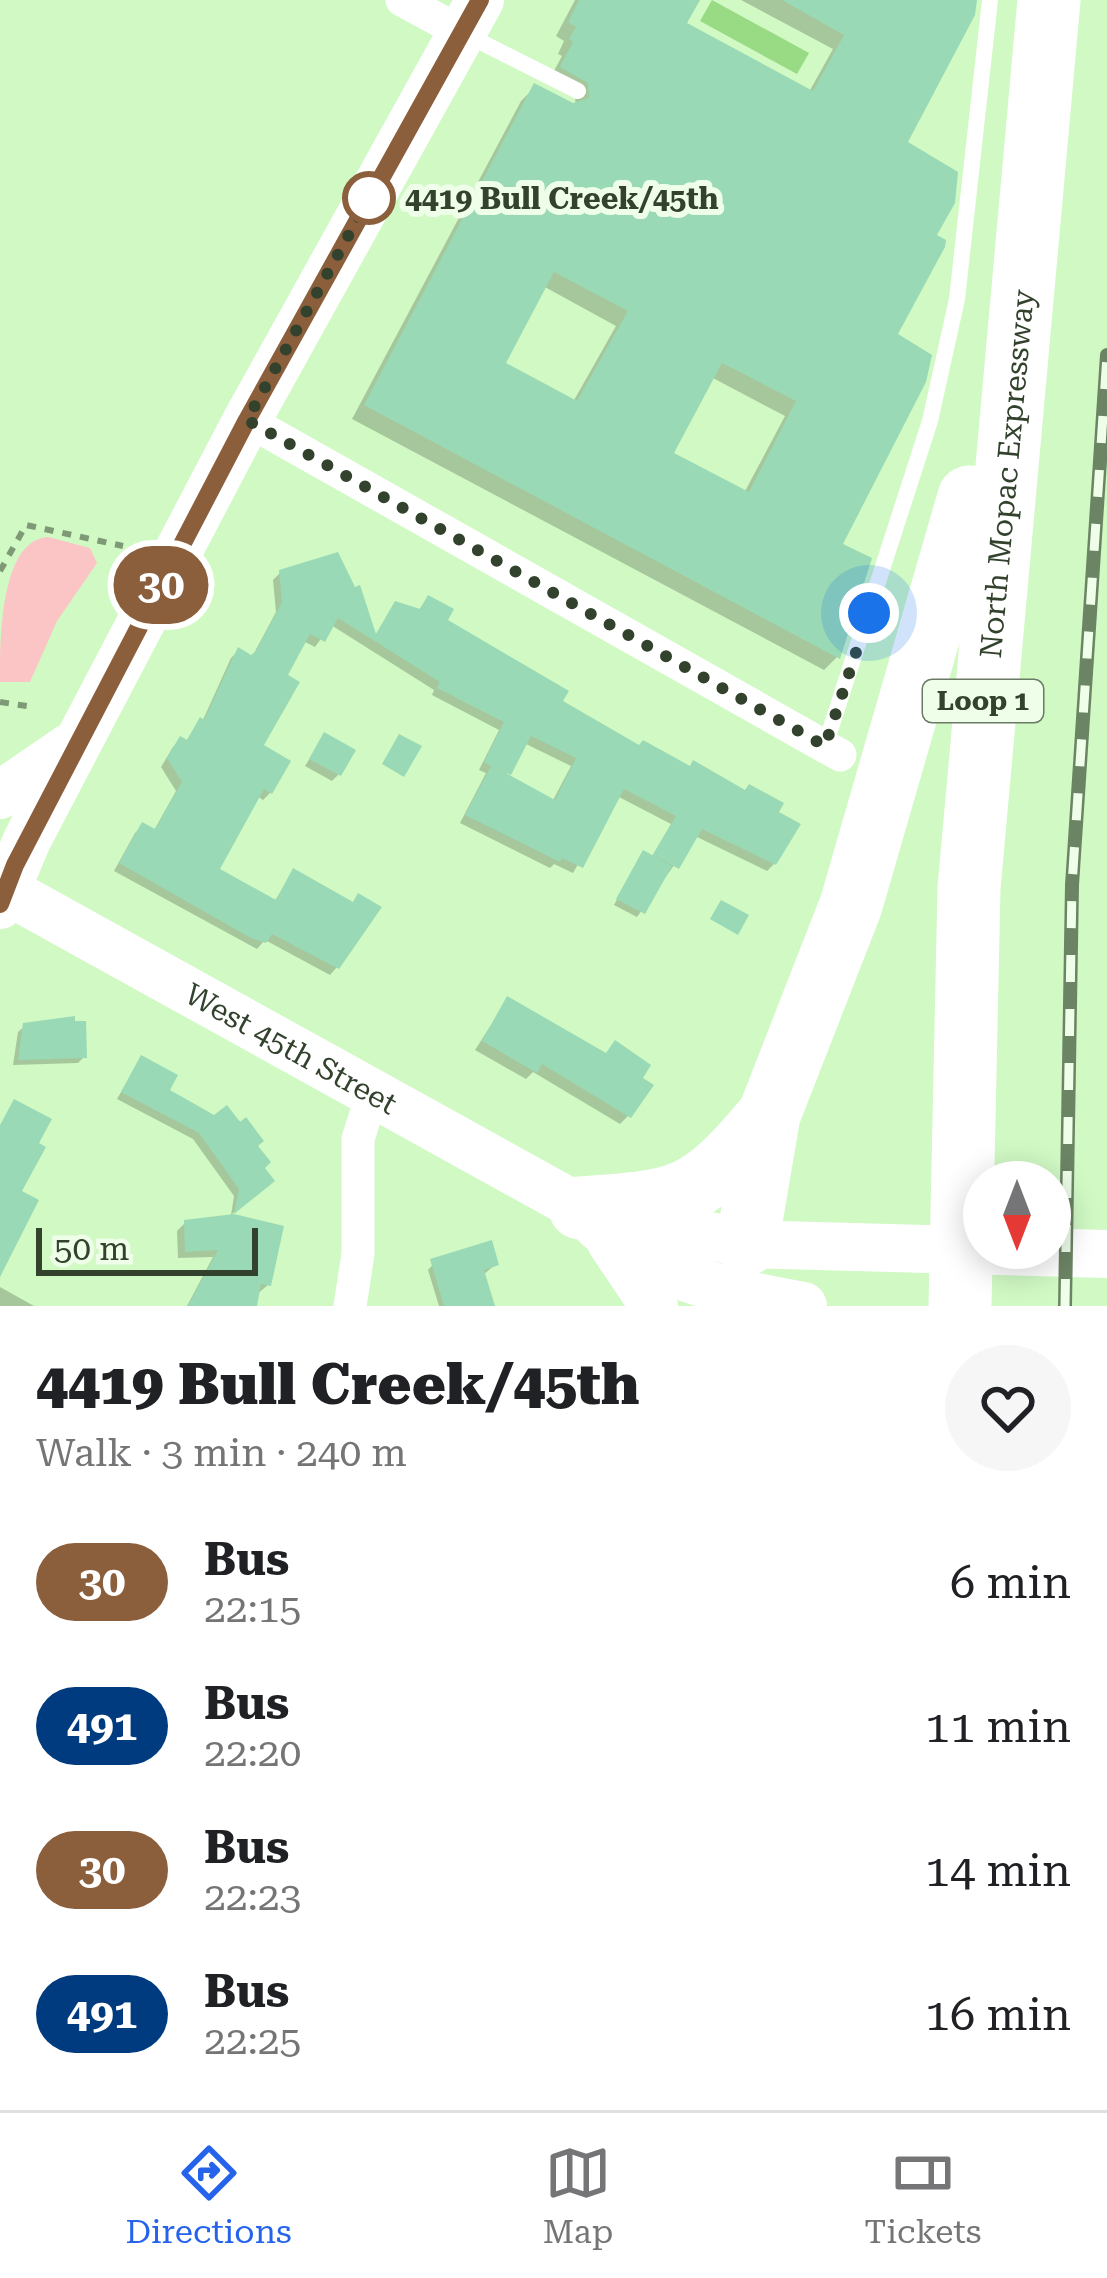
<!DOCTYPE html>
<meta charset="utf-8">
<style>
:root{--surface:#fff;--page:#f6f6f6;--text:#202124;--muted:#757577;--line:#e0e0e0;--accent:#2563eb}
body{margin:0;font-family:"Roboto Serif",serif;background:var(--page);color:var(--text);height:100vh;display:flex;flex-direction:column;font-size:45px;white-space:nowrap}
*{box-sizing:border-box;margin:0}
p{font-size:39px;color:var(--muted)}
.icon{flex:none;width:66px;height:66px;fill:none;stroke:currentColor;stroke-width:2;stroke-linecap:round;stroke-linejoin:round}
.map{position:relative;height:1306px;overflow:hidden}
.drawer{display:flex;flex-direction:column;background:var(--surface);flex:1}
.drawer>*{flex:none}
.badge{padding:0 24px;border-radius:39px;font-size:42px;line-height:78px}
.needle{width:78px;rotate:180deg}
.buttons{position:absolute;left:963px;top:1161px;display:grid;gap:24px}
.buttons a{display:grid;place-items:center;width:108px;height:108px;border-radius:50%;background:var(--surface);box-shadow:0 6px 30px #0003;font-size:60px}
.scale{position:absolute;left:36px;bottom:30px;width:222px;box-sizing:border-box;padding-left:12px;border:6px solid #32422d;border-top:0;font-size:33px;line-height:42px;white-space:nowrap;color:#32422d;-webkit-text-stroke:9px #eefee9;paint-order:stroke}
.you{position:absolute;width:60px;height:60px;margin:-30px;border:9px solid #fff;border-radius:50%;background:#1a73e8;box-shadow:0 0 0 18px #1a73e833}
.map>.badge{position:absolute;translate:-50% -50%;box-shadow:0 0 0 6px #fff}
.round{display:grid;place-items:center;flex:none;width:126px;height:126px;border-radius:63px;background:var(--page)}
.overview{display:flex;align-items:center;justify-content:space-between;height:204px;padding:0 36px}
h1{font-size:57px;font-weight:800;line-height:90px}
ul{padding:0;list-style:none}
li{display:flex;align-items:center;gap:36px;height:144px;padding:0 36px}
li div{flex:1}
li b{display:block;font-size:45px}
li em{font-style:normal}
li .badge{min-width:132px;font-weight:700;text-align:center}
.dock{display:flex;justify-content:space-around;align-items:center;height:168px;border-top:3px solid var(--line);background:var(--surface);font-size:33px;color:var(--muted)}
.dock a{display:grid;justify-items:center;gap:6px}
.dock .on{color:var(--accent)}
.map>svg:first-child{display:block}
.green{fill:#fbc5c5}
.water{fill:#98db84}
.shadow{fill:#0003;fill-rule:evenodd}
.building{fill:#9ad9b5;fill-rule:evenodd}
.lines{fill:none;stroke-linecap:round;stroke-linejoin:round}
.path{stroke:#7e9975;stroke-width:6;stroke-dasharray:9 9;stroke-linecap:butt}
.lane{stroke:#fff;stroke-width:16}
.street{stroke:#fff;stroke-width:33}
.secondary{stroke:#fff;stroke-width:48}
.highway{stroke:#fff;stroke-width:63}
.rail-casing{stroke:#6b8463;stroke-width:14}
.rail{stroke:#eefee9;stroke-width:9;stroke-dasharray:27;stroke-linecap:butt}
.line-casing{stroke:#fff;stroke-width:27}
.line{stroke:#8b5e3c;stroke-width:18}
.walk{stroke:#32422d;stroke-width:12;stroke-dasharray:0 21.6}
.stop-dot{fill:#fff;stroke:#8b5e3c;stroke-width:6}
.labels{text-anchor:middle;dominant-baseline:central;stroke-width:12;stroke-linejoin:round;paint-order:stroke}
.shield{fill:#eefee9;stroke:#6a7a65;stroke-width:3}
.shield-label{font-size:27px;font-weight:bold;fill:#32422d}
.stop-label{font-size:30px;font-weight:bold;fill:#32422d;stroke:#eefee9;text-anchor:start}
.street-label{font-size:30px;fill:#32422d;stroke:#eefee9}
</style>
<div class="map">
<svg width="1107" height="1306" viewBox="0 0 1107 1306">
<rect width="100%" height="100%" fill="#d0f9c4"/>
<!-- green -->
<path class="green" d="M48,537L90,548L97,563L57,621L30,682H0C0,640 0,540 48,537Z"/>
<!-- water -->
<polygon class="water" points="712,0 809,53 797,74 700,21"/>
<!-- shadow -->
<g class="shadow">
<path d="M575,0H696L683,24L809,92L833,49L741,0H975L904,143L933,237L894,336L839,545L837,657L824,670L352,419L521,101L535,87L576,107L575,97L548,82L562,56L558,54L564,41L556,36ZM543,286L616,326L573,402L502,365ZM711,377L785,416L744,493L670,454Z"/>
<path d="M281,572L374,637L396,604L418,611L428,598L444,621L774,864L767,871L695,836L637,917L614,905L639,858H651L671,824L617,796L573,873L554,864L550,868L460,823L486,773L479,770L499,730L432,695L434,690L331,625L315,647L303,641L284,676L260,746L270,793L263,800L257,796L216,871L274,902L293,872L337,967L330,975L265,940L257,949L114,871L135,833L142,826L153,832L176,791L161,767L173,747L181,739L185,742L202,722L231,658L238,651L251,659L276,612L273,580ZM524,743L571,766L552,802L505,776Z"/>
<polygon points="324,736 339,774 332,781 305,766"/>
<polygon points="507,1000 628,1116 620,1124 533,1072 526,1079 475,1050"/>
<polygon points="25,1026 84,1057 78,1063 13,1065 18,1032"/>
<polygon points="141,1058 166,1091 214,1119 227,1109 260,1141 255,1146 265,1187 231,1215 234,1196 193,1139 117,1099"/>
<polygon points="185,1223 268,1285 243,1306 187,1306 213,1257 178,1258 177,1231"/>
<polygon points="438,1259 496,1264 483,1275 491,1306 439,1306 428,1270"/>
<polygon points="0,1287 34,1306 0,1306"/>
</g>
<!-- building -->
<g class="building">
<path d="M579,0H700L687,23L813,91L844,35L782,0H977L975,15L908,142L958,172L955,203L937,235L946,240L945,247L898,334L932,355L926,382L843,544L872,558L840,659L364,405L534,83L573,103L589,98L588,83L560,67L573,42L569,39L576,27L568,22ZM554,272L628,311L577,401L506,363ZM722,363L796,401L749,492L674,453Z"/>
<path d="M338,552L355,587L360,585L376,634L395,601L420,609L428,595L454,609L448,620L569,691L563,701L639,745L643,740L690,766L693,760L745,790L749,784L784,803L779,812L801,824L776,865L702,829L679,869L653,855L676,816L624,789L583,868L562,858L560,862L465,815L491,766L484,762L504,722L437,688L440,682L338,618L325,642L310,634L288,675L300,682L264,745L291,761L272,794L264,789L220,869L276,900L293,868L353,902L358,893L382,907L339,969L272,934L266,943L251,938L119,863L142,822L155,829L182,782L167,758L180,736L187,740L200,717L204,720L238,647L251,655L256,651L282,602L279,570ZM531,736L576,758L555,800L495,767L511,775Z"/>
<polygon points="324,732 356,750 341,776 309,759"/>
<polygon points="399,734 422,746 404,777 382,764"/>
<polygon points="643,850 672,866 645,914 616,899"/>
<polygon points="721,900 749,915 738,935 710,919"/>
<polygon points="507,996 606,1053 615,1040 651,1065 643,1078 654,1085 631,1118 542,1064 537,1073 482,1041"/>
<polygon points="75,1016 75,1021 86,1021 87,1058 18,1060 23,1023"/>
<polygon points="141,1055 178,1075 170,1090 214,1115 227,1105 240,1122 246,1117 264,1141 258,1146 271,1162 265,1168 275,1181 234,1214 239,1189 199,1133 121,1092"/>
<polygon points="14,1099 52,1119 39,1143 46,1147 22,1191 39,1200 0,1277 0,1125"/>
<polygon points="234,1214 284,1226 271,1286 261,1284 257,1306 188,1306 218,1250 185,1252 184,1220"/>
<polygon points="492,1240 499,1265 484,1270 495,1306 444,1306 430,1259"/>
</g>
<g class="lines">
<!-- path -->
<g class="path">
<polyline points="0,571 26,525 123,546"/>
<polyline points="0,702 33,707"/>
</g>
<!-- lane -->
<g class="lane">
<polyline points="467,35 578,91"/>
<polyline points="825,746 930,421 957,299 990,0"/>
</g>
<!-- street -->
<g class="street">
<polyline points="402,0 461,32"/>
<polyline points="247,420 840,755"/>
<polyline points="350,1306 358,1254 358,1139 372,1095"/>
</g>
<!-- secondary -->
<g class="secondary">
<polyline points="0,795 70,747"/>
<path id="s1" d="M0,887L580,1208L747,1244L1107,1254"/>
<polyline points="0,905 27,840 247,420 480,0"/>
<path d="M588,1216C639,1274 729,1293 803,1306"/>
<polyline points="611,1242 654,1306"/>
</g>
<!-- highway -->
<g class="highway">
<path d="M580,1208C686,1201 699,1198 768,1116"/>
<polyline points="747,1244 769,1115 851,905 969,497"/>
<path id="s2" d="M960,1306L969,888L1049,0"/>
</g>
<!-- rail casing -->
<g class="rail-casing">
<polyline id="rail" points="1065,1306 1072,885 1107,355"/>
</g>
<!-- rail -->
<use href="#rail" class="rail"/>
</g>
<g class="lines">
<!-- line casing -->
<g class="line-casing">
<polyline id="line" points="0,904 15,865 247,420 480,0"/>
</g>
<!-- line -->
<use href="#line" class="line"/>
<!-- walk -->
<polyline class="walk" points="369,198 247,420 825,746 869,613"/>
</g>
<!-- markers -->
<circle class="stop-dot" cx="369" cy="198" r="24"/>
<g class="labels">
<!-- shield labels -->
<rect class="shield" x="923" y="680" width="120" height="42" rx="9"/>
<g class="shield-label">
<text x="983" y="701">Loop 1</text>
</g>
<!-- stop labels -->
<g class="stop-label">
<text x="405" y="198">4419 Bull Creek/45th</text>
</g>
<!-- street labels -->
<g class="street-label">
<text stroke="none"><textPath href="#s2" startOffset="834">North Mopac Expressway</textPath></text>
<text stroke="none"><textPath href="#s1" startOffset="333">West 45th Street</textPath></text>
</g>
</g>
</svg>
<div class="buttons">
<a><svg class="needle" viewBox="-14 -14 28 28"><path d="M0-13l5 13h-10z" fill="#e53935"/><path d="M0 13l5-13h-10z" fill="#757577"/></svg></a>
</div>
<div class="scale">50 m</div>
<div class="you" style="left:869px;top:613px"></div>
<b class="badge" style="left:161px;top:585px;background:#8b5e3c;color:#fff">30</b>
</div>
<section class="drawer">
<div class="overview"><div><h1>4419 Bull Creek/45th</h1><p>Walk · 3 min · 240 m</p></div><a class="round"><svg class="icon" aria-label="heart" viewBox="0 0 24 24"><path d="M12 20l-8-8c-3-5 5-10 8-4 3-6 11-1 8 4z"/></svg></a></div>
<ul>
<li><span class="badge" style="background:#8b5e3c;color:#fff">30</span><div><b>Bus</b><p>22:15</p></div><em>6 min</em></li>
<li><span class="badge" style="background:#003b80;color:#fff">491</span><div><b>Bus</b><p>22:20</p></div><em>11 min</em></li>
<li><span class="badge" style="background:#8b5e3c;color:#fff">30</span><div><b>Bus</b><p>22:23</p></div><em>14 min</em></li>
<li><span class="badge" style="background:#003b80;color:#fff">491</span><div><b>Bus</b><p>22:25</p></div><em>16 min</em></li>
</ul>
</section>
<nav class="dock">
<a class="on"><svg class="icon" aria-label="directions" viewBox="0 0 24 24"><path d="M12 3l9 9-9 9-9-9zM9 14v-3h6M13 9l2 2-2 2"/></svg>Directions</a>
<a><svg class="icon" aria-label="map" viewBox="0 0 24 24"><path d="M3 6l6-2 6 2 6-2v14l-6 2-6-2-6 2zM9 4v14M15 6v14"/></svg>Map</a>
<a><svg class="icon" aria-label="tickets" viewBox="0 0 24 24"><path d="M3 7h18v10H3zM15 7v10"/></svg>Tickets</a>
</nav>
